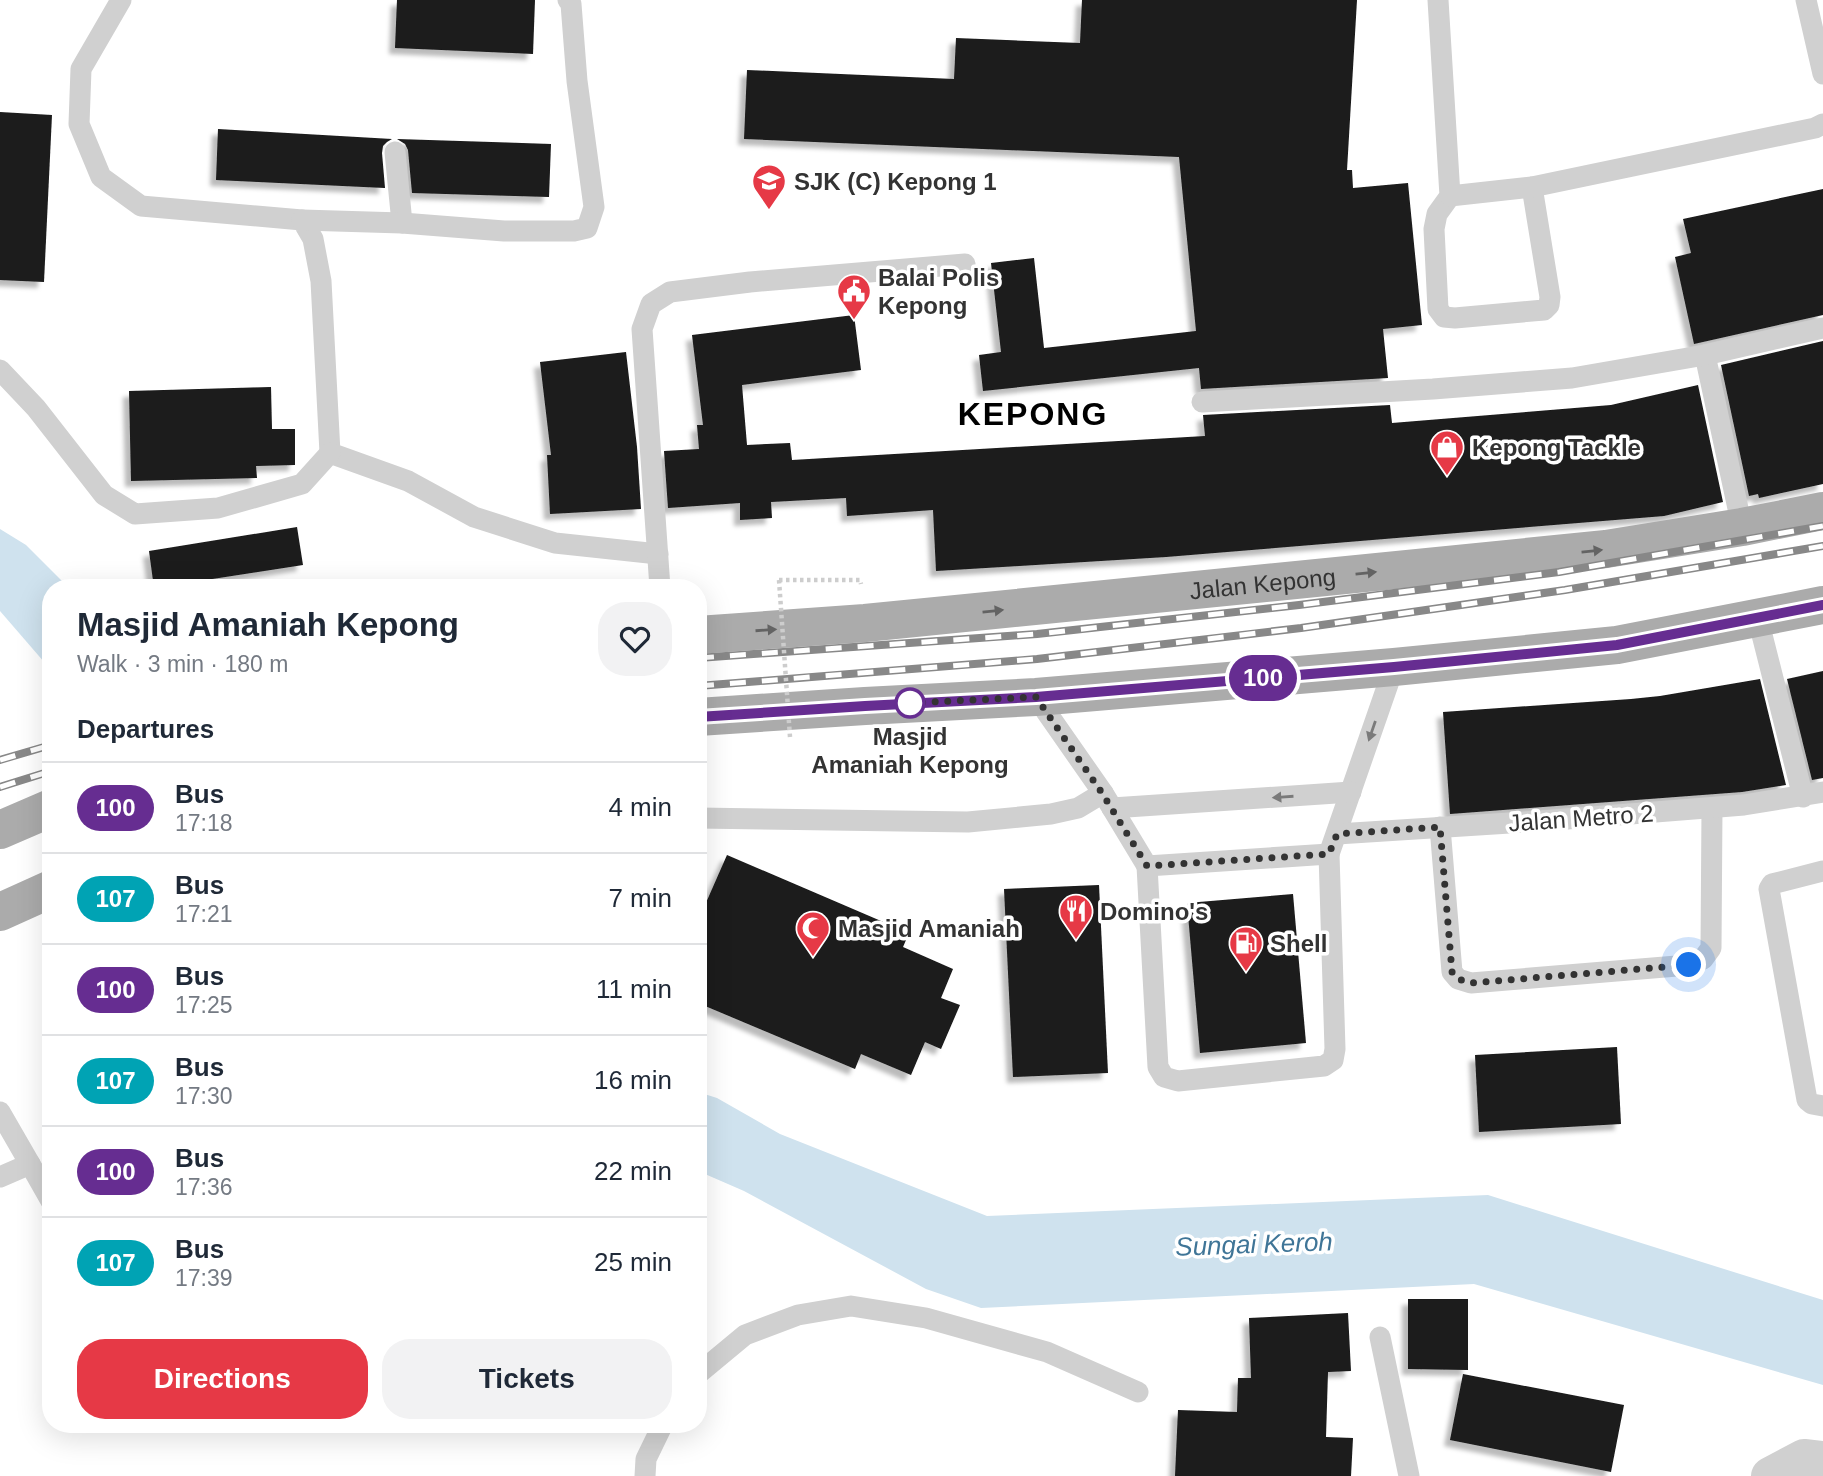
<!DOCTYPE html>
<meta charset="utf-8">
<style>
:root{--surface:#fff;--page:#f2f2f3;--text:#1f2937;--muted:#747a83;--line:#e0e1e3;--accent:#e63946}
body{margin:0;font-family:Arial,sans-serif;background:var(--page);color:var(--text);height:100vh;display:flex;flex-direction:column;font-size:26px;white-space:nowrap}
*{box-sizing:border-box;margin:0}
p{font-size:23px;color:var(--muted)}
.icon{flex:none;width:38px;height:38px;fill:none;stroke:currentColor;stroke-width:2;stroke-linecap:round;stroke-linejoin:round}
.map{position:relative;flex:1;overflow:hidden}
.drawer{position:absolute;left:42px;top:579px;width:665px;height:854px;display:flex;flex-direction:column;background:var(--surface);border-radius:28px;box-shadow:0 7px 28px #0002}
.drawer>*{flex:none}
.badge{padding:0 14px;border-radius:23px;font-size:24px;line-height:46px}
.you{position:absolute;width:35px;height:35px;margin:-18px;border:5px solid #fff;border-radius:50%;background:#1a73e8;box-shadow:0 0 0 10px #1a73e833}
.map>.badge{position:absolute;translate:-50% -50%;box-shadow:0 0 0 4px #fff}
h2{padding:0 35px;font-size:26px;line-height:63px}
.round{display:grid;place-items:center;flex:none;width:74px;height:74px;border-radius:28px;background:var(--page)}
.headline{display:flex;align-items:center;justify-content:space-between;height:119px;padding:0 35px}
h1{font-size:33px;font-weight:700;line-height:52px}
.primary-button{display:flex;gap:14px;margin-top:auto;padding:14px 35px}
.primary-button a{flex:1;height:80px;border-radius:28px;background:var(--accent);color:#fff;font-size:28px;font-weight:700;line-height:80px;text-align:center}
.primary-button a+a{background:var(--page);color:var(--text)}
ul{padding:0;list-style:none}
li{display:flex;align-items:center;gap:21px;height:91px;padding:0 35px;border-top:2px solid var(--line)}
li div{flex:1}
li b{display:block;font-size:26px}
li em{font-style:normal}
li .badge{min-width:77px;font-weight:700;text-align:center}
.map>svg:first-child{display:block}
.water{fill:#cfe2ee}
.building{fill:#1a1a1a;filter:url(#shadow)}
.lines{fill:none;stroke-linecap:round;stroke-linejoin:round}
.path{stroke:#cdcdcd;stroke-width:4.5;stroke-dasharray:3.5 3.5;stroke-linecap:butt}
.service{stroke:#d0d0d0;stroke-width:21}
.minor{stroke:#d0d0d0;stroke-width:38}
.primary{stroke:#ababab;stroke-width:38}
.rail-casing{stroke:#888;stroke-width:8}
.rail{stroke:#fff;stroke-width:5;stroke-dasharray:16;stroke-linecap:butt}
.path-bridge{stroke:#cdcdcd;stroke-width:4.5;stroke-dasharray:3.5 3.5;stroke-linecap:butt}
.oneway{fill:#636363}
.oneway2{fill:#7a7a7a}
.line-casing{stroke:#fff;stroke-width:16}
.line{stroke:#662d91;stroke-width:10}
.walk{stroke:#333;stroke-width:7;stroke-dasharray:0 12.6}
.stop-dot{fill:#fff;stroke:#662d91;stroke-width:3.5}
.labels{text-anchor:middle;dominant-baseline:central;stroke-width:7;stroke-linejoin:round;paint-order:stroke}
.poi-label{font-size:24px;font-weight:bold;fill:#333;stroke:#fff;text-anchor:start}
.street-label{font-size:24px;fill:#333;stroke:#fff}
.stop-label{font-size:24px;font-weight:bold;fill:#333;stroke:#fff}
.water-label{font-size:26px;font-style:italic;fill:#3f7597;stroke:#fff}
.district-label{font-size:32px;font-weight:bold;letter-spacing:2px;fill:#000;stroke:#fff}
</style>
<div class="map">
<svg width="1823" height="1476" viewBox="0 0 1823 1476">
<defs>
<filter id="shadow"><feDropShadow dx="-6" dy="6" stdDeviation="2" flood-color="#0004"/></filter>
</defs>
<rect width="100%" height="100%" fill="#fff"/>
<!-- water -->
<g class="water">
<polygon points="0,529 26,545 69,588 51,588 51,670 0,611"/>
<polygon points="698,1092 717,1098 780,1134 987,1216 1488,1195 1823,1300 1823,1385 1474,1284 981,1308 926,1289 744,1191 698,1171"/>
</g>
<!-- building -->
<g class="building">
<polygon points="397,0 535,0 533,54 395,48"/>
<polygon points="1082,0 1357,0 1347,170 1352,170 1353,188 1408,183 1422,325 1383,329 1388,378 1201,389 1199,368 983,391 979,355 1001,352 991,263 1034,258 1044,348 1196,331 1179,157 744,139 747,70 954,79 956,38 1080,43"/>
<polygon points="0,112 52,115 44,282 0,280"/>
<polygon points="218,129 392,139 387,142 383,146 382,153 385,188 216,180"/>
<polygon points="397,139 551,144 549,197 412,193 408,150 405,144"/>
<polygon points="1823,189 1823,315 1694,344 1675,257 1691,253 1683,219"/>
<polygon points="854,315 861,370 742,385 747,445 790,443 792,460 1205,436 1203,415 1390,405 1392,423 1611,405 1698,385 1723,502 1664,516 1166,557 936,571 933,510 847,516 846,498 771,502 772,518 740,520 740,503 668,508 664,451 699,449 697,425 703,425 692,335"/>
<polygon points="1823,341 1823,484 1759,498 1758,494 1749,496 1721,365"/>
<polygon points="626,352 637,447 641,509 550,514 547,455 551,455 540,362"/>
<polygon points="271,387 272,429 295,429 295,465 256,466 257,478 131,481 129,391"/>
<polygon points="297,527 303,565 154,588 149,551"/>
<polygon points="1823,671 1823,778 1812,780 1787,679"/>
<polygon points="1760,679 1786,785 1742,792 1450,814 1443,712 1631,699 1660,696"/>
<polygon points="727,855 909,933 903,947 953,969 941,998 960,1005 941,1049 925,1042 911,1075 861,1054 855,1069 698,1003 698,921"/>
<polygon points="1099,885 1108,1073 1013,1077 1004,889"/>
<polygon points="1293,894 1306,1043 1200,1053 1187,903"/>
<polygon points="1617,1047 1621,1124 1479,1132 1475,1055"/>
<polygon points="1408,1299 1468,1299 1468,1370 1408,1369"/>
<polygon points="1348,1313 1351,1371 1328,1372 1326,1437 1353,1438 1351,1476 1175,1476 1178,1410 1237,1412 1238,1378 1251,1378 1249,1318"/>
<polygon points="1463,1374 1624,1405 1611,1472 1450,1440"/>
</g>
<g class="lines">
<!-- path -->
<polyline class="path" points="779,580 860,580 861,584"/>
<!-- service -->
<g class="service">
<polyline points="121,0 81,69 79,124 101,177 141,206 302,220 313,239 321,281 330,453 408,481 474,517 555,543 658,554"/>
<polyline points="1438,0 1450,196 1437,214 1434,229 1438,309 1444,317 1455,318 1544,310 1549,305 1550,297 1532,187"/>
<polyline points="1806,0 1823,74"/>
<polyline points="395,152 402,223"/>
<polyline points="1450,196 1532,187 1815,128 1823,124"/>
<polyline points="302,220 402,223 504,231 574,231 587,228 594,207 577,81 571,4 568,0"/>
<polyline points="1705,355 1742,527"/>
<polyline points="0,370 36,408 104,495 135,514 218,508 302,484 330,453"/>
<polyline points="1202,402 1433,389 1572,378 1705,355 1823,328"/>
<polyline points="660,588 642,329 651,304 670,292 750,282 965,264"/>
<polyline points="1758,619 1803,797"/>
<polyline points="1036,697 1103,793 1147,866 1329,854 1394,667"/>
<polyline points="1112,808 1351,792"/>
<polyline points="698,818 968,822 1051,814 1078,808 1103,793"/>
<polyline points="1440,827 1452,972 1458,979 1471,983 1689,965 1703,959 1711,948 1712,808"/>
<polyline points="1337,834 1542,821 1744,805 1823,792"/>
<polyline points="1147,866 1158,1067 1164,1077 1178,1081 1324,1066 1333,1060 1335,1049 1329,854"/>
<polyline points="1823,871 1772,884 1769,889 1807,1100 1812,1104 1823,1106"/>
<polyline points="0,1112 30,1164"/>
<polyline points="0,1177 30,1164 51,1201"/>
<polyline points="1380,1337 1409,1476"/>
<polyline points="698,1374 745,1335 798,1315 851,1306 926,1318 1047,1352 1138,1392"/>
<polyline points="645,1476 646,1459 663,1424"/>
</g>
<!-- minor -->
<polyline class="minor" points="1770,1476 1804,1458 1823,1460"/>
<!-- primary -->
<g class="primary">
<path id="s1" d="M698,635L865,623L1606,549L1742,527L1823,511"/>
<polyline points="698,717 865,706 1036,697 1394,667 1617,645 1823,605"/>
<polyline points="0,830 51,808"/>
<polyline points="0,912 51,889"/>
</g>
<!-- rail casing -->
<g class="rail-casing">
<g id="rail">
<polyline points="698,658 1037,634 1299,605 1559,572 1823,526"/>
<polyline points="698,686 1037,659 1301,628 1565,590 1823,546"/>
<polyline points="0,760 51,745"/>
<polyline points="0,787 51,771"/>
</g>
</g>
<!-- rail -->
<use href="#rail" class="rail"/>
<!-- path-bridge -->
<polyline class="path-bridge" points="779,580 790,737"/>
</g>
<!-- one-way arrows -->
<defs><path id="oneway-solid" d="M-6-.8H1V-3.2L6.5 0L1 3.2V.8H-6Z" transform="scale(1.75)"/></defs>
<g class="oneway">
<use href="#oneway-solid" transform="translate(1592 551) rotate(-6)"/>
<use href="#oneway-solid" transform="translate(1366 573) rotate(-6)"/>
<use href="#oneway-solid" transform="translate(993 611) rotate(-6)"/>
<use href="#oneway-solid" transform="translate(766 630) rotate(-4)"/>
</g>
<g class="oneway2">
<use href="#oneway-solid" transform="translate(1372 731) rotate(109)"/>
<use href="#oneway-solid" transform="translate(1283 797) rotate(176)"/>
</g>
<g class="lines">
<!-- line casing -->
<g class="line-casing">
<polyline id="line" points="698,717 865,706 1036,697 1394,667 1617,645 1823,605"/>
</g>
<!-- line -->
<use href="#line" class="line"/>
<!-- walk -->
<polyline class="walk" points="910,703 1036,697 1102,793 1147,866 1329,854 1337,834 1440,827 1452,972 1458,979 1471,983 1689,965"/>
</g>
<!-- icons -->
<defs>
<g id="school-pin" transform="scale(1.75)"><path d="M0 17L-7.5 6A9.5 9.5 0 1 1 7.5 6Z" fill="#e63946" stroke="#fff"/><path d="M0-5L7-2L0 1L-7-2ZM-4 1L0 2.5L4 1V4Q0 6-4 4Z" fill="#fff"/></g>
<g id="civic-pin" transform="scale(1.75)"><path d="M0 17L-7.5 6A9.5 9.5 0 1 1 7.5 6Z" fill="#e63946" stroke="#fff"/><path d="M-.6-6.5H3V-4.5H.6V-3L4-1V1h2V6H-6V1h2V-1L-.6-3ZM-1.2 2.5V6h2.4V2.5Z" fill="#fff"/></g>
<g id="shop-pin" transform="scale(1.75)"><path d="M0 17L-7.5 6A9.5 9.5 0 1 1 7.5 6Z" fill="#e63946" stroke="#fff"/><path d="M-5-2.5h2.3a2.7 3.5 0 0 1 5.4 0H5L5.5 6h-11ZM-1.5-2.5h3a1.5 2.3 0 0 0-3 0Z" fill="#fff"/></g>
<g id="restaurant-pin" transform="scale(1.75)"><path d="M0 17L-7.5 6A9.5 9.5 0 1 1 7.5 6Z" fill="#e63946" stroke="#fff"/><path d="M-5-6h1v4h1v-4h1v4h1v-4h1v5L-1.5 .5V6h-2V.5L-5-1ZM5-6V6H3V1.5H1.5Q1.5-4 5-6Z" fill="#fff"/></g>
<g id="mosque-pin" transform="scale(1.75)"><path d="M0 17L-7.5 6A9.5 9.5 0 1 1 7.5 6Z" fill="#e63946" stroke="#fff"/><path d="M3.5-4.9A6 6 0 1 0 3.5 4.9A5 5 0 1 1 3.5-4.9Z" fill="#fff"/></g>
<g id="fuel-pin" transform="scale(1.75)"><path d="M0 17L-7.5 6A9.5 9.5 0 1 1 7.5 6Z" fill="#e63946" stroke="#fff"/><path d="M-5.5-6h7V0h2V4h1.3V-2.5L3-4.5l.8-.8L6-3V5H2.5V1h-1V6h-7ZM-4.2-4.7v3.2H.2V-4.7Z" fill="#fff"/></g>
</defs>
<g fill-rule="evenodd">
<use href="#school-pin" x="769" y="181"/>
<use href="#civic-pin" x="854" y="291"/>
<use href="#shop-pin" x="1447" y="447"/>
<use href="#restaurant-pin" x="1076" y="911"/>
<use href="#mosque-pin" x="813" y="928"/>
<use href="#fuel-pin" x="1246" y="943"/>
</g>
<!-- markers -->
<circle class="stop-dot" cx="910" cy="703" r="14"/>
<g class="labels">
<!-- poi labels -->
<g class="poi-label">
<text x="794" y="181">SJK (C) Kepong 1</text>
<text x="878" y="277">Balai Polis<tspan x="878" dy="28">Kepong</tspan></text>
<text x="1472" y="447">Kepong Tackle</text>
<text x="1100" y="911">Domino's</text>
<text x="838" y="928">Masjid Amaniah</text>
<text x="1270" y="943">Shell</text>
</g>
<!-- street labels -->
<g class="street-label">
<text stroke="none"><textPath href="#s1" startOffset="567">Jalan Kepong</textPath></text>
<text transform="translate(1581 818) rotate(-4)">Jalan Metro 2</text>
</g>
<!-- stop labels -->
<g class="stop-label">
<text x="910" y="736">Masjid<tspan x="910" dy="28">Amaniah Kepong</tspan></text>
</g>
<!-- water labels -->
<g class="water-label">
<text transform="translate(1254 1244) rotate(-2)">Sungai Keroh</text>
</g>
<!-- district labels -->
<g class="district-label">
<text x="1033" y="414">KEPONG</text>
</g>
</g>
</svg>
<div class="you" style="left:1689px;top:965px"></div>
<b class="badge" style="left:1263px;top:678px;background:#662d91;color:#fff">100</b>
<section class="drawer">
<div class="headline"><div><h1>Masjid Amaniah Kepong</h1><p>Walk · 3 min · 180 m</p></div><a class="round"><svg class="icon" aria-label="heart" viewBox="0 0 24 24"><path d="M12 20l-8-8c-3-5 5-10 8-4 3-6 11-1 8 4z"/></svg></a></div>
<h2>Departures</h2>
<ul>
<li><span class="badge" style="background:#662d91;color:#fff">100</span><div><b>Bus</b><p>17:18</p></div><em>4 min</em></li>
<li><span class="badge" style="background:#00a3b4;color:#fff">107</span><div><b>Bus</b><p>17:21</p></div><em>7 min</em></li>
<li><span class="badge" style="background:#662d91;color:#fff">100</span><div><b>Bus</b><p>17:25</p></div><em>11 min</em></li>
<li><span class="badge" style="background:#00a3b4;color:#fff">107</span><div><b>Bus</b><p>17:30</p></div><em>16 min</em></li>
<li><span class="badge" style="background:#662d91;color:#fff">100</span><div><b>Bus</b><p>17:36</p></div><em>22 min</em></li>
<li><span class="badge" style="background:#00a3b4;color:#fff">107</span><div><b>Bus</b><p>17:39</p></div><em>25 min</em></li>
</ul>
<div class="primary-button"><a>Directions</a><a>Tickets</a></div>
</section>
</div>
